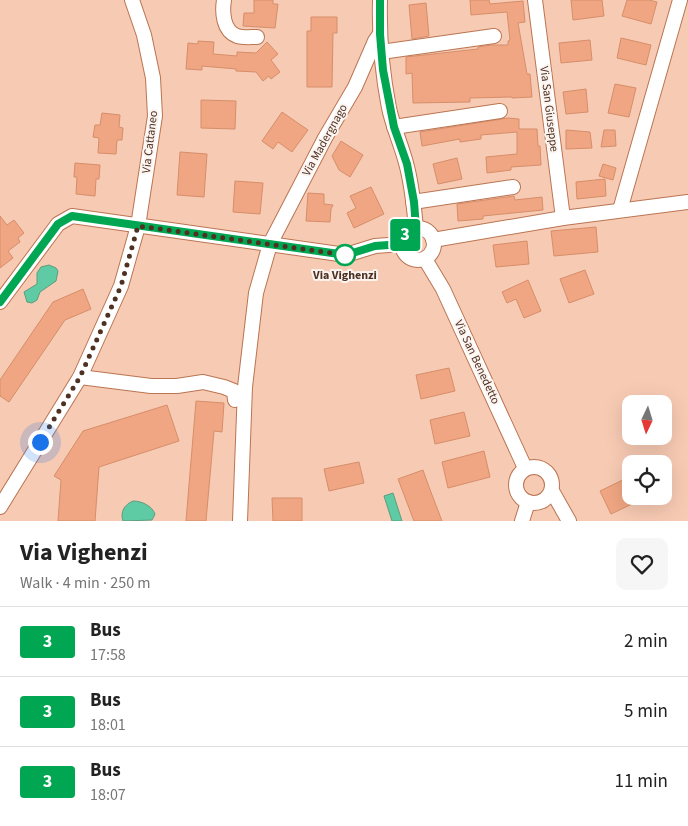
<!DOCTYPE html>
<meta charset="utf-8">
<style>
:root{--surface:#fff;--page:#f6f6f6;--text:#222;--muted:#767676;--line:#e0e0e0}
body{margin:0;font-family:"Source Sans 3",sans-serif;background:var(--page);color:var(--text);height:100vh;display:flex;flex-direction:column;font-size:19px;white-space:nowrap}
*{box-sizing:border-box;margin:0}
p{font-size:16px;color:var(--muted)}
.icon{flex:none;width:28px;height:28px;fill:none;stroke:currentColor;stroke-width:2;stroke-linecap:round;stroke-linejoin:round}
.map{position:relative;height:521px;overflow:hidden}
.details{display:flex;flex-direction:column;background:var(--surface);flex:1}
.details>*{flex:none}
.badge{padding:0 10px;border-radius:4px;font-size:18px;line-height:32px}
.needle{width:32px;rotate:184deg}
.fabs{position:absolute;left:622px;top:395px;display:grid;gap:10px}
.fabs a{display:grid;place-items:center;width:50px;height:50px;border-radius:10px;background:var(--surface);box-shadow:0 5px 20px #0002;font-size:25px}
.you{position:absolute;width:25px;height:25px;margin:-12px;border:4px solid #fff;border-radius:50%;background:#1a73e8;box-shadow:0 0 0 8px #1a73e833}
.map>.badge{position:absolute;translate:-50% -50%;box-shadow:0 0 0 2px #fff}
.round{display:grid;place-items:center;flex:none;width:52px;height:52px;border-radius:10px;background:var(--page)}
.summary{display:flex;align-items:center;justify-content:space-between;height:85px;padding:0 20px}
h1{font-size:24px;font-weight:700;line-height:38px}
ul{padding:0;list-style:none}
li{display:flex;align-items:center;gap:15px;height:70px;padding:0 20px;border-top:1px solid var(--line)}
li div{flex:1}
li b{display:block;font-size:19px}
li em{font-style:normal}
li .badge{min-width:55px;font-weight:700;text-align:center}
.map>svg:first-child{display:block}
.water{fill:#5fcba4;stroke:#5a9d7d}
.building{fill:#f0a682;stroke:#d68e6a}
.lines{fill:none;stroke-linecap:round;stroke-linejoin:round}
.minor-casing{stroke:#ba7552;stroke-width:16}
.minor{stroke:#fff;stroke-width:14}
.line-casing{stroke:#fff;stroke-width:11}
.line{stroke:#00a651;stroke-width:8}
.walk{stroke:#4f3122;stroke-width:5;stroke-dasharray:0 9}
.stop-dot{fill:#fff;stroke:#00a651;stroke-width:2.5}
.labels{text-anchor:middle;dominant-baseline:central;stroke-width:4;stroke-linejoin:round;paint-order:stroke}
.street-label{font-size:12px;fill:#4f3122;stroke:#fcf4f0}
.stop-label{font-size:12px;font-weight:bold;fill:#4f3122;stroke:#fcf4f0}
</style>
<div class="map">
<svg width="688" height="521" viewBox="0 0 688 521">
<rect width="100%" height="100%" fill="#f7cab3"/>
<!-- water -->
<g class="water">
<polygon points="49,265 56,268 58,271 56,281 40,292 37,300 32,303 27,302 24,292 37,284 37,273 41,267"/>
<polygon points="393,493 402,521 392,521 384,496"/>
<path d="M133,501C142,501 152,506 155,514L152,520L123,521C120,512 124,505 133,501Z"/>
</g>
<!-- building -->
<g class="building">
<polygon points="254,0 273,0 273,4 278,4 275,28 243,26 244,13 254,13"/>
<polygon points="470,0 489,0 490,4 523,1 525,22 518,23 527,74 530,74 532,97 512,98 512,97 470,98 470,102 413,103 412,73 406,74 406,57 478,49 478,47 492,45 508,45 508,41 510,40 507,12 471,15"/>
<polygon points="571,0 602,0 604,16 573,20"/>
<polygon points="627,0 649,0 657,2 651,24 622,16"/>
<polygon points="426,3 429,36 412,39 409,5"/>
<polygon points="311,17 337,17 337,33 333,33 332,87 307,87 307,31 311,31"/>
<polygon points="621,38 651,45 646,65 617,58"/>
<polygon points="590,40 592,60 561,63 559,43"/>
<polygon points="198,41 214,42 213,54 237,56 237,52 256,53 267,42 278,54 271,60 280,72 271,79 269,76 263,81 256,72 236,71 236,69 202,66 202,70 186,69 188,43 198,44"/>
<polygon points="615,84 636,88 629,117 608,113"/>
<polygon points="586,89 588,112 566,114 563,92"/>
<polygon points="201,100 236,101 235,129 201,128"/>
<polygon points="282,112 308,130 292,152 278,142 273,149 262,141"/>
<polygon points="102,113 120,115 119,127 123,128 122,140 117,140 116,154 98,153 99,138 93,137 95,125 100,125"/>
<polygon points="508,118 519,119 519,129 537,129 538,146 540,146 541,165 511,167 511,170 487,173 486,157 517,154 517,132 481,135 481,139 460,142 460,139 422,146 420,132"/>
<polygon points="566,130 590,132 592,148 566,149"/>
<polygon points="604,130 615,130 616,146 601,147"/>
<polygon points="341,141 363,155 350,177 339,170 332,156"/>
<polygon points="180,152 207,154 204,197 177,195"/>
<polygon points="457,158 462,179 438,184 433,164"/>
<polygon points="75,163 100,165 99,179 96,179 95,196 76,194 77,177 74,177"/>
<polygon points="603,164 616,168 613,180 599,176"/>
<polygon points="605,179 606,196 577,199 576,182"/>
<polygon points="235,181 263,183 260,214 233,212"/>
<polygon points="371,187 384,214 354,228 347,213 356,208 350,196"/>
<polygon points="308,193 324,194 324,204 333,205 331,209 330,222 306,221"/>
<polygon points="514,196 515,200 542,197 543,210 483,216 483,219 458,221 457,204"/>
<polygon points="0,216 7,225 14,220 24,233 18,238 20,242 8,251 13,258 0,268"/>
<polygon points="596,227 598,252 554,256 551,231"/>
<polygon points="527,241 529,264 496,267 493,245"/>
<polygon points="585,270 594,294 569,303 560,279"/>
<polygon points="528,280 541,311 524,318 516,299 507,303 502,292"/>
<polygon points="83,289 91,309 65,320 9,402 0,396 0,380 53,302"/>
<polygon points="449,368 455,391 421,399 416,375"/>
<polygon points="196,401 224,403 222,432 214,431 206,521 186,521"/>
<polygon points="167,405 179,441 99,467 95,521 58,521 61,480 54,476 83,431"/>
<polygon points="464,412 470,436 435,444 430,420"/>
<polygon points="484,451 490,477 448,488 442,462"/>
<polygon points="359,462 364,483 329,491 324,469"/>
<polygon points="423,470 429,487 442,521 414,521 398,479"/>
<polygon points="631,476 631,496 649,496 611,514 600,491"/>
<polygon points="272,498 302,498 302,521 273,521"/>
</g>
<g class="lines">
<!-- minor casing -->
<g class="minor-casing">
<g id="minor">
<path d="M224,0C222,12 223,31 237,36C243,38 251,37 257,37"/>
<path d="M380,0C379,36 382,72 389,108C393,127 401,144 406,163C412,184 414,207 416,228"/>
<polyline points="535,0 563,218"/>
<polyline points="381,52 494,36"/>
<polyline points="394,127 500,111"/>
<polyline points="413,202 513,187"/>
<polyline points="620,210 680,0"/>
<circle cx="418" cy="244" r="16"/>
<polyline points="433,240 563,218 688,202"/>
<polyline points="425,259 443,289 525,468"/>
<polyline points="0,302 58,224 72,216 346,255 375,246 402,244"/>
<polyline points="80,377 151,386 177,386 203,382 224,387 234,391 235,400"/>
<circle cx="534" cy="485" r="18"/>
<polyline points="552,491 569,521"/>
<polyline points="0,507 80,377 121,286 138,226 155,116 153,78 144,35 132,0"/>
<polyline points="240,521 245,387 256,293 270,244 325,138 355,87 375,41 380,34"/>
<polyline points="522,521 528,502"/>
</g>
</g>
<!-- minor -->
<use href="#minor" class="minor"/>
</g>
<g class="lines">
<!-- line casing -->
<g class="line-casing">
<path id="line" d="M0,302L58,224L72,216L346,255L375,246L402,244C403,235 407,230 416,228L414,202L407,164L394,127L383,70L380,34V0"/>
</g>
<!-- line -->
<use href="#line" class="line"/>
<!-- walk -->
<polyline class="walk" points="40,442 80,377 121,286 138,226 345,255"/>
</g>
<!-- markers -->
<circle class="stop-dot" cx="345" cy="255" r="10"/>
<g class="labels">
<!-- street labels -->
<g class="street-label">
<text transform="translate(549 109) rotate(83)">Via San Giuseppe</text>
<text transform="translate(325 140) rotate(-61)">Via Madergnago</text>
<text transform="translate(150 142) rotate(-83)">Via Cattaneo</text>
<text transform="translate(477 362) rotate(65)">Via San Benedetto</text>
</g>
<!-- stop labels -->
<g class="stop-label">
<text x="345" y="275">Via Vighenzi</text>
</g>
</g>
</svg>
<div class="fabs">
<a><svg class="needle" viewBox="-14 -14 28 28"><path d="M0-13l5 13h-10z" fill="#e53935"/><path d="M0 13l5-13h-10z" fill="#767676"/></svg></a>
<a><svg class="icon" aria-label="locate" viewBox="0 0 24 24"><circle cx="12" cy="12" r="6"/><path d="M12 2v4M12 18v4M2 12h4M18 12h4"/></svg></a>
</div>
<div class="you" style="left:40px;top:442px"></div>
<b class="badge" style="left:405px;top:235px;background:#00a651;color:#fff">3</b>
</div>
<section class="details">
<div class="summary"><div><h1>Via Vighenzi</h1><p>Walk · 4 min · 250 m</p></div><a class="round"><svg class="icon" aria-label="heart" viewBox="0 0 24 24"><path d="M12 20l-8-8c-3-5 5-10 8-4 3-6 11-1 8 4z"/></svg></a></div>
<ul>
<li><span class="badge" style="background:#00a651;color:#fff">3</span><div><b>Bus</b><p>17:58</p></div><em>2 min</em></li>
<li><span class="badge" style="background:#00a651;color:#fff">3</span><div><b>Bus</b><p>18:01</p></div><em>5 min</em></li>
<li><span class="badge" style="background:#00a651;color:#fff">3</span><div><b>Bus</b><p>18:07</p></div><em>11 min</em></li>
</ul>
</section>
